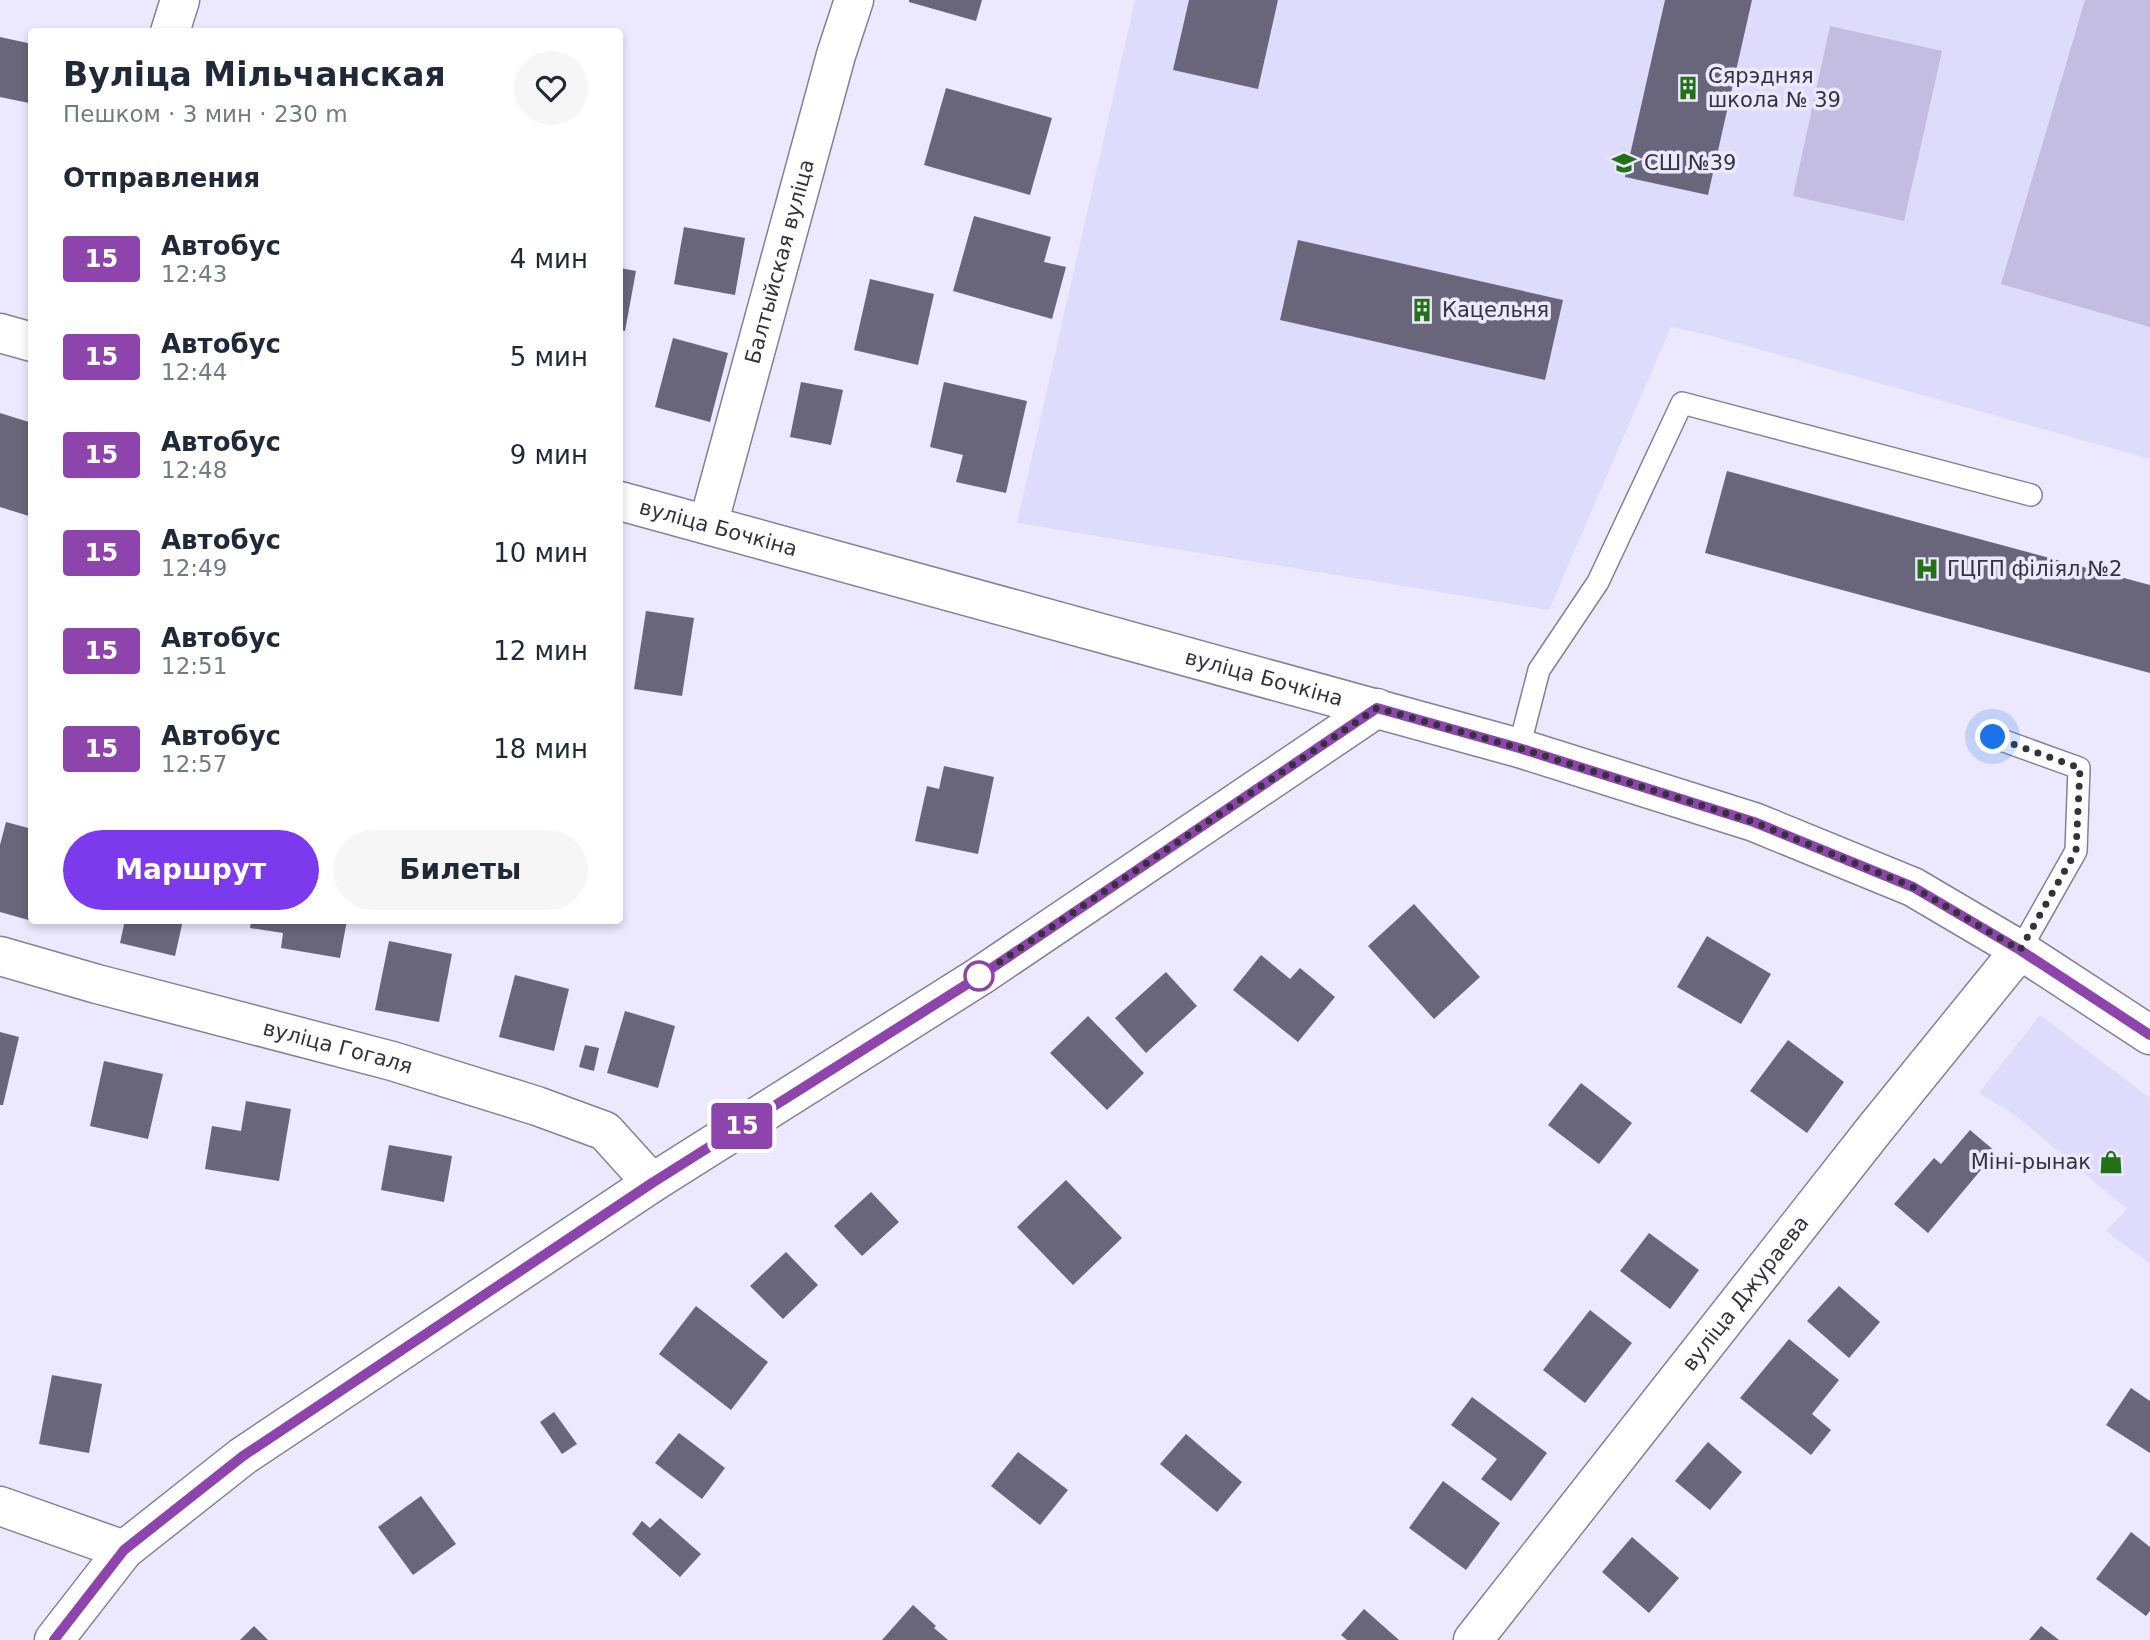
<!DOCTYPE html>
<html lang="ru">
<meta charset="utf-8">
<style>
:root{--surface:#fff;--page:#f6f6f7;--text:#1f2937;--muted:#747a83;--accent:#7c3aed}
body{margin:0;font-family:"DejaVu Sans",sans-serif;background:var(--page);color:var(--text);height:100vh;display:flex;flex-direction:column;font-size:26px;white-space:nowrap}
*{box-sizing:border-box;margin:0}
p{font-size:23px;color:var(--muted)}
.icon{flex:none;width:38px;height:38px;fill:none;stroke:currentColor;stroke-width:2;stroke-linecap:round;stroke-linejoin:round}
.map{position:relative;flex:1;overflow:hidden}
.panel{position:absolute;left:28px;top:28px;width:595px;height:896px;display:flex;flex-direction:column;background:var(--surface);border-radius:7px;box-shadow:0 4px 10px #0003}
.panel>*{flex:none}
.badge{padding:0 14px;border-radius:5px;font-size:24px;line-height:46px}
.you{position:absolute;width:35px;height:35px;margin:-18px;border:5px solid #fff;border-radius:50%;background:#1a73e8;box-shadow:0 0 0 10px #1a73e833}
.map>.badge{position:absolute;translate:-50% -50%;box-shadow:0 0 0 4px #fff}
h2{padding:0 35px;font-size:26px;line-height:63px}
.round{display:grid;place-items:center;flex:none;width:74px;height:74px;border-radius:37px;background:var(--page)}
.head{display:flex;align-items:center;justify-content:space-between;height:119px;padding:0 35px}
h1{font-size:33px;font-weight:700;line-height:52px}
.action{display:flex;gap:14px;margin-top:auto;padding:14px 35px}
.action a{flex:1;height:80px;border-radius:42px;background:var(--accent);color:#fff;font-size:28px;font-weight:700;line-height:80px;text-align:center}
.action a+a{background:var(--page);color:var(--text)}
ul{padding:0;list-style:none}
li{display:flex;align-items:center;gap:21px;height:98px;padding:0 35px}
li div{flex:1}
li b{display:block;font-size:26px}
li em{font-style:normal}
li .badge{min-width:77px;font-weight:700;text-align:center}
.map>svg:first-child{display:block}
.built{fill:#dfdbfc}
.green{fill:#c2bde1}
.building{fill:#69667c}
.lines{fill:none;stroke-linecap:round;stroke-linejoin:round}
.service-casing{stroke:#838097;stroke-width:24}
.minor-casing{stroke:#838097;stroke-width:41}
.tertiary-casing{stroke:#838097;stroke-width:41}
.secondary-casing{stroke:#838097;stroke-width:41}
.service{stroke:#fff;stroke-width:21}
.minor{stroke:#fff;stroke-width:38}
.tertiary{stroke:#fff;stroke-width:38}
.secondary{stroke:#fff;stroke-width:38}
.line-casing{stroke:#fff;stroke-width:16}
.line{stroke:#8e44ad;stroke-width:10}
.walk{stroke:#34333d;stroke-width:7;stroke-dasharray:0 12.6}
.stop-dot{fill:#fff;stroke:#8e44ad;stroke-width:3.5}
.labels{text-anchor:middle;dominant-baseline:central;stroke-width:7;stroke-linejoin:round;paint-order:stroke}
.poi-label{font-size:21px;fill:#34333d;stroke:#ece9fe;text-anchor:start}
.street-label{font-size:21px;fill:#34333d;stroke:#ece9fe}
</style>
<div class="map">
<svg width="2150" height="1640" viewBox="0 0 2150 1640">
<rect width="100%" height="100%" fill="#ece9fe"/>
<!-- built -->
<g class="built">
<polygon points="1135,0 2150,0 2150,459 1708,335 1671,327 1549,610 1017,523"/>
<polygon points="2040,1015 2150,1098 2150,1264 2106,1231 2127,1209 2015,1115 1979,1093"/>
</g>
<!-- green -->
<g class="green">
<polygon points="2085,0 2150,0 2150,327 2001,284"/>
<polygon points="1830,26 1942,51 1904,221 1793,196"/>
</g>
<!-- building -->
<g class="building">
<polygon points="909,0 982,0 976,21 909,2"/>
<polygon points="1189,0 1278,0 1258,89 1173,70"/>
<polygon points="1665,0 1752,0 1708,195 1625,177"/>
<polygon points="0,37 32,44 32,92 29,103 0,97"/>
<polygon points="946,88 1052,118 1030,195 924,165"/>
<polygon points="974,216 1051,237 1044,262 1066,267 1052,319 953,291"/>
<polygon points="684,227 745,238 735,295 674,284"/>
<polygon points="1298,240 1563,300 1545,380 1280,320"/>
<polygon points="620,268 636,271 625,331 620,330"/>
<polygon points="870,279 934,294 918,365 854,350"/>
<polygon points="673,338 728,353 710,422 655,407"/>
<polygon points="801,382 843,390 831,445 790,437"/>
<polygon points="944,382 1027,401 1006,493 956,482 963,455 930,447"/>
<polygon points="0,413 32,423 32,517 0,507"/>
<polygon points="1727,471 2150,585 2150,673 1705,553"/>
<polygon points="646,611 694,618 682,696 634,689"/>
<polygon points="944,766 994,777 978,854 915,841 927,786 939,789"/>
<polygon points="6,822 32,829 32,921 0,912 0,845"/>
<polygon points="1414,904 1480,977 1434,1019 1368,946"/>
<polygon points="125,920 183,920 175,956 120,943"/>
<polygon points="251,920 347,920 340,958 281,948 283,933 250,928"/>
<polygon points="1707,936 1771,974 1741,1024 1677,987"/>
<polygon points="389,941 452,954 439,1022 375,1010"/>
<polygon points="1261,955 1290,979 1300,968 1335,997 1298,1042 1233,990"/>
<polygon points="1166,972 1197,1006 1146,1053 1115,1018"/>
<polygon points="515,975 569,989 554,1051 499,1037"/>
<polygon points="625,1011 675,1026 658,1088 607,1073"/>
<polygon points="1088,1016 1144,1073 1107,1110 1050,1053"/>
<polygon points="0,1032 19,1037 3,1105 0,1105"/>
<polygon points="1788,1040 1844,1082 1807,1133 1750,1091"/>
<polygon points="585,1045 599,1048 594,1071 579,1067"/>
<polygon points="104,1061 163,1074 148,1139 90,1126"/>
<polygon points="1581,1083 1632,1123 1599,1164 1548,1125"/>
<polygon points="246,1101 291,1109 279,1181 205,1169 212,1126 241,1131"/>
<polygon points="1970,1130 1996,1152 1928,1233 1894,1204 1934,1158 1941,1164"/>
<polygon points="389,1145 452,1156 444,1202 381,1190"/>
<polygon points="1066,1180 1122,1238 1073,1285 1017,1227"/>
<polygon points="871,1192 899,1222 862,1256 834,1226"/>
<polygon points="1649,1233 1699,1270 1670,1309 1620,1271"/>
<polygon points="786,1252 818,1285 783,1319 750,1286"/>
<polygon points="1839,1286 1880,1322 1849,1358 1807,1321"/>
<polygon points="696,1306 768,1362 731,1410 659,1354"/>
<polygon points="1590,1310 1632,1343 1585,1403 1543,1370"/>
<polygon points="1789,1339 1839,1380 1812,1414 1831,1430 1811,1455 1740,1398"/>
<polygon points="52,1375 102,1384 89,1453 39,1444"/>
<polygon points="2131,1388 2150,1401 2150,1453 2106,1425"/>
<polygon points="1472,1397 1547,1453 1511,1501 1481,1479 1497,1459 1451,1425"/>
<polygon points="554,1412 577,1444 562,1454 540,1422"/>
<polygon points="679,1433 725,1468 702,1499 655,1463"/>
<polygon points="1186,1434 1242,1482 1217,1512 1160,1464"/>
<polygon points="1708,1442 1742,1472 1710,1510 1675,1481"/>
<polygon points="1018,1452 1068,1490 1040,1525 991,1486"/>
<polygon points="1443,1481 1500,1523 1466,1570 1409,1528"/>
<polygon points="421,1496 456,1544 413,1575 378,1527"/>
<polygon points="660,1518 701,1554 680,1577 632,1534 642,1521 650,1528"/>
<polygon points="2131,1532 2150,1547 2150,1611 2146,1616 2096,1579"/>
<polygon points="1632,1537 1679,1578 1649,1613 1602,1572"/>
<polygon points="913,1605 936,1626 934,1628 948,1640 882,1640"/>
<polygon points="1364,1609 1399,1640 1347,1640 1341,1635"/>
<polygon points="254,1626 268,1640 240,1640"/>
<polygon points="2041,1626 2059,1640 2029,1640"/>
</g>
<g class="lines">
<!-- service casing -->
<g class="service-casing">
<g id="service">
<polyline points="1993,737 2079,768 2076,851 2020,950"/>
<polyline points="1519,748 1539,670 1598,582 1682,403 2031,495"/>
</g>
</g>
<!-- minor casing -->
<g class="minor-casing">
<g id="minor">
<path id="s1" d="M708,525L836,55L854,0"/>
<path id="s2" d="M0,956L97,984L392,1061L537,1106L605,1131L652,1183"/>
<path id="s3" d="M1473,1640L1874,1130L2020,950"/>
</g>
</g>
<!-- tertiary casing -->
<g class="tertiary-casing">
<g id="tertiary">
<polyline points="170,32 180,0"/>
<polyline points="0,1506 124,1550"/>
<polyline points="54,1640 124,1550 243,1456 652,1183 980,976 1377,708"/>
</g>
</g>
<!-- secondary casing -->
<g class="secondary-casing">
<g id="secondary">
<polyline points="0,333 32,342"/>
<path id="s4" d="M620,501L1519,748L1754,822L1913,887L2020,950L2150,1035"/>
</g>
</g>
<!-- service -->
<use href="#service" class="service"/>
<!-- minor -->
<use href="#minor" class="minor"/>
<!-- tertiary -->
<use href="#tertiary" class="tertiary"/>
<!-- secondary -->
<use href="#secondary" class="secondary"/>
</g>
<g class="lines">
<!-- line casing -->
<g class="line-casing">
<polyline id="line" points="54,1640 124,1550 243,1456 652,1183 980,976 1377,708 1519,748 1754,822 1913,887 2020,950 2150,1035"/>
</g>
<!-- line -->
<use href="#line" class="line"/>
<!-- walk -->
<polyline class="walk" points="979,976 1377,708 1519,748 1754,822 1913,887 2020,950 2076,851 2080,768 1993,737"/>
</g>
<!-- icons -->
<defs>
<g id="building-bare" transform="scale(1.89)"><path d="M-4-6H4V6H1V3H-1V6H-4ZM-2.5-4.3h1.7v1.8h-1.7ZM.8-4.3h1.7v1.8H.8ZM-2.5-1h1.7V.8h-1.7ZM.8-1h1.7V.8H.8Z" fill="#227117" stroke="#ece9fe" stroke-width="2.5" paint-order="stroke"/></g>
<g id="school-bare" transform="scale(1.89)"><path d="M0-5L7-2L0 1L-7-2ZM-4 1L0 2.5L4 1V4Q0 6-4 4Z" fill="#227117" stroke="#ece9fe" stroke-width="2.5" paint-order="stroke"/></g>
<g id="hospital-bare" transform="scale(1.89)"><path d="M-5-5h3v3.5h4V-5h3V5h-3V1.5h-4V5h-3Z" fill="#227117" stroke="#ece9fe" stroke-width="2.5" paint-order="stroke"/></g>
<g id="shop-bare" transform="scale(1.89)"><path d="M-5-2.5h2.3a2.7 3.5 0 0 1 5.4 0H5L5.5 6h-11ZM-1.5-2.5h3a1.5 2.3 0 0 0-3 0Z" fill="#227117" stroke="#ece9fe" stroke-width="2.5" paint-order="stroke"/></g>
</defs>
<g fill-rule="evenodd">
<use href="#building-bare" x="1688" y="88"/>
<use href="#school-bare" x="1624" y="163"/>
<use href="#building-bare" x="1422" y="310"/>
<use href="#hospital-bare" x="1927" y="569"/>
<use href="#shop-bare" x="2111" y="1162"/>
</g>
<!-- markers -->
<circle class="stop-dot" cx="979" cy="976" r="14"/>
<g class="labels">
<!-- poi labels -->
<g class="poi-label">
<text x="1708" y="76">Сярэдняя<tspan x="1708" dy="24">школа № 39</tspan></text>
<text x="1644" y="163">СШ №39</text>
<text x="1442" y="310">Кацельня</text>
<text x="1947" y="569">ГЦГП філіял №2</text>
<text x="2091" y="1162" text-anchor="end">Міні-рынак</text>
</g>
<!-- street labels -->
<g class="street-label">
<text stroke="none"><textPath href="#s1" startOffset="273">Балтыйская вуліца</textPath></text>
<text stroke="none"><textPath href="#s4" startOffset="102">вуліца Бочкіна</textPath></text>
<text stroke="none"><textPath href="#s4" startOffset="668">вуліца Бочкіна</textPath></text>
<text stroke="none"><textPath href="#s2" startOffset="350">вуліца Гогаля</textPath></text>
<text stroke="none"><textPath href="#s3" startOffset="441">вуліца Джураева</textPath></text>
</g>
</g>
</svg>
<div class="you" style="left:1993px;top:737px"></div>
<b class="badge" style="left:742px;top:1126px;background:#8e44ad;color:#fff">15</b>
<section class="panel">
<div class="head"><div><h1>Вуліца Мільчанская</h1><p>Пешком · 3 мин · 230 m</p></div><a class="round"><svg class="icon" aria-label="heart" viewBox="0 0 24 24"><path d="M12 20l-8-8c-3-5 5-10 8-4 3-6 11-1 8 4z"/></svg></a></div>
<h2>Отправления</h2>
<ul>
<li><span class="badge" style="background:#8e44ad;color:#fff">15</span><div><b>Автобус</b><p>12:43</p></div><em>4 мин</em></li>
<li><span class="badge" style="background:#8e44ad;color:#fff">15</span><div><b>Автобус</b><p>12:44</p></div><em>5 мин</em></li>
<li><span class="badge" style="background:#8e44ad;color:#fff">15</span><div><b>Автобус</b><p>12:48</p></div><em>9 мин</em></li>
<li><span class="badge" style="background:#8e44ad;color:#fff">15</span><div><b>Автобус</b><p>12:49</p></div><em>10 мин</em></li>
<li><span class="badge" style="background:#8e44ad;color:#fff">15</span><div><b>Автобус</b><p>12:51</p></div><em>12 мин</em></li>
<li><span class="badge" style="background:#8e44ad;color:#fff">15</span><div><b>Автобус</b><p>12:57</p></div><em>18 мин</em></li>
</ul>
<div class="action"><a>Маршрут</a><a>Билеты</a></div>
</section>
</div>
